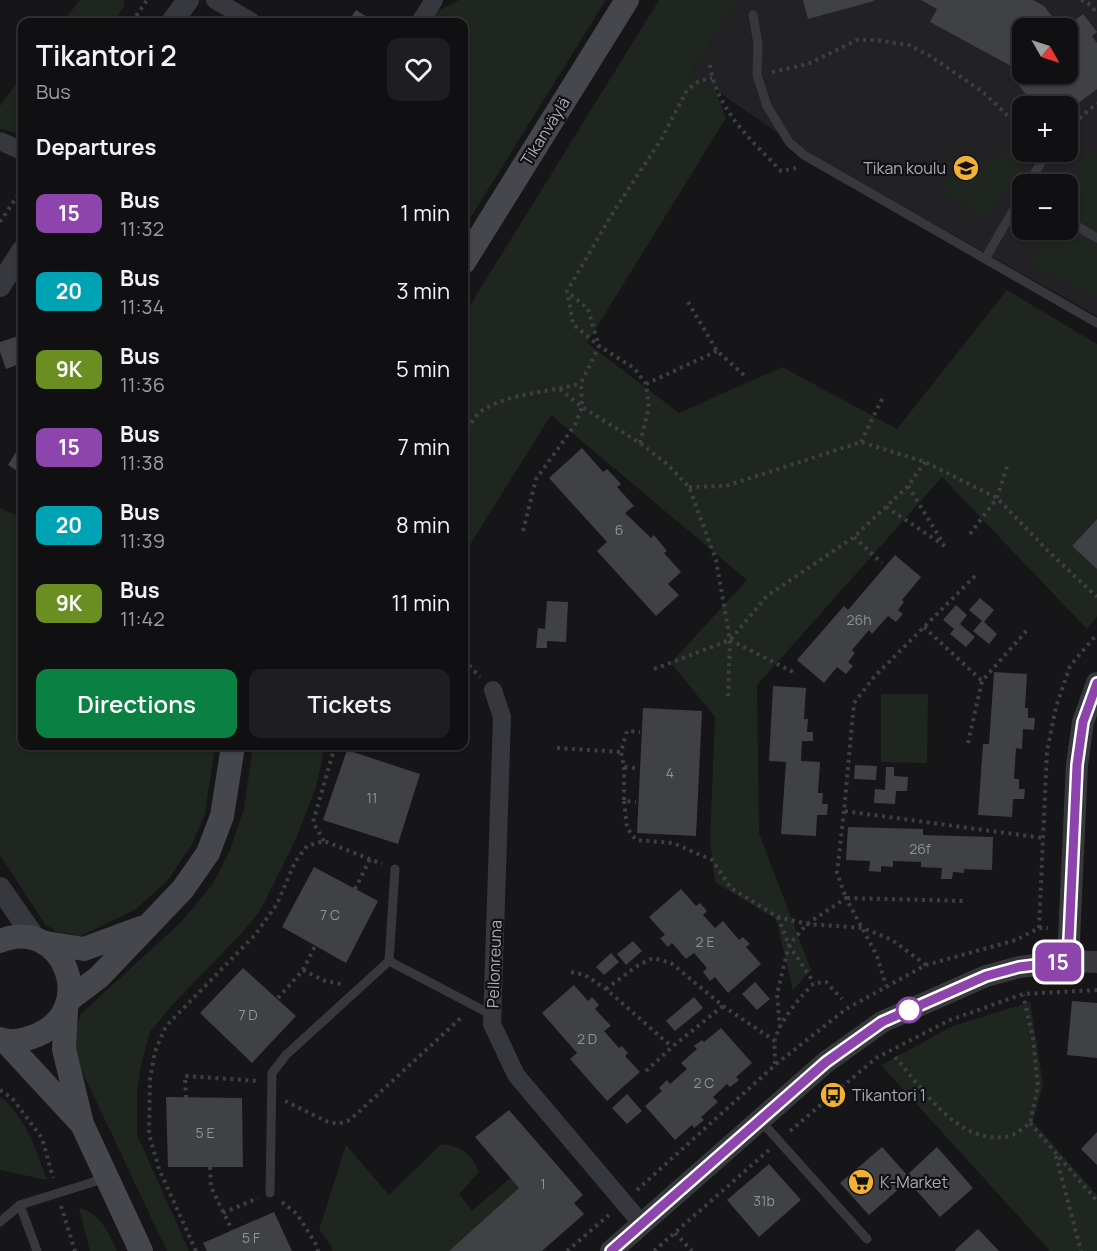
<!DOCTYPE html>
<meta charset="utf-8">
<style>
:root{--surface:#101012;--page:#1e1e20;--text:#f1f3f6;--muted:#9c9d9f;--line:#303032;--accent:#0b8043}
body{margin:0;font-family:Manrope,sans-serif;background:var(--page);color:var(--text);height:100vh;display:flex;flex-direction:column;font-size:22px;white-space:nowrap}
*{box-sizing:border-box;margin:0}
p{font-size:20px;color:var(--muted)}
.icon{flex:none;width:33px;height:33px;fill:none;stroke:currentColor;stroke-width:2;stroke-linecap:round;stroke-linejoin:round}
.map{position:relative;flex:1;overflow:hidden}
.drawer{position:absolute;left:18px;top:18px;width:450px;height:732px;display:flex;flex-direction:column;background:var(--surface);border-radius:12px;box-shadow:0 2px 4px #0004,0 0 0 2px var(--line)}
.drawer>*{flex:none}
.badge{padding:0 12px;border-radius:9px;font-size:21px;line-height:39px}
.needle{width:39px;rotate:129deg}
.tools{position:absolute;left:1012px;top:18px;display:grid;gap:12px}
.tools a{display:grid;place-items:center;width:66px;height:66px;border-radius:12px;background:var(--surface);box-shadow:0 2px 4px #0004,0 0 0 2px var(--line);font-size:30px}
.map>.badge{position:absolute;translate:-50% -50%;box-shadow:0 0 0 3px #fff}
h2{padding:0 18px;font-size:22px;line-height:54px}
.round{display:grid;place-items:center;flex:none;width:63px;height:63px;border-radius:12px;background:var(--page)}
.head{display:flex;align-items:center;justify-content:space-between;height:102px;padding:0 18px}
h1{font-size:28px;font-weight:600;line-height:45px}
.primary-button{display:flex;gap:12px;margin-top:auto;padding:12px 18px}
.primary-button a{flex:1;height:69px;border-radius:12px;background:var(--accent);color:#fff;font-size:24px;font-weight:600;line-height:69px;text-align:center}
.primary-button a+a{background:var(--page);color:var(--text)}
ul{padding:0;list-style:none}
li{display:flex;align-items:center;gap:18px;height:78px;padding:0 18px}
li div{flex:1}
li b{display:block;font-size:22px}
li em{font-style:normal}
li .badge{min-width:66px;font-weight:700;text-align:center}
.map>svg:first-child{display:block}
.built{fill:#222225;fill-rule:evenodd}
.green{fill:#1e261f}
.building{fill:#404145}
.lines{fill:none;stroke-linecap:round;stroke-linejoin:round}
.path{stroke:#3d3f44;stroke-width:4;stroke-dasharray:3 4.5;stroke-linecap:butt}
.service{stroke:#37383d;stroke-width:9}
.minor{stroke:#37383d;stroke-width:18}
.tertiary{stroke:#37383d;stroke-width:22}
.secondary{stroke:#45474d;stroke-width:24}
.line-casing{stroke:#fff;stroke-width:14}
.line{stroke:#8e44ad;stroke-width:9}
.stop-dot{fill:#fff;stroke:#8e44ad;stroke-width:3}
.labels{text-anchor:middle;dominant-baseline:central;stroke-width:4.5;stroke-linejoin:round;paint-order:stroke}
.number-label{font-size:14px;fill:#8e929b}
.street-label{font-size:16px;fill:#a8adb8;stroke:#111113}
.poi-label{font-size:16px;fill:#a8adb8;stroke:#111113;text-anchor:start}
</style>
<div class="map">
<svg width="1097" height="1251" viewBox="0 0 1097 1251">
<rect width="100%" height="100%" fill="#161618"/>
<!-- built -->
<path class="built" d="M733,0H1097V316L806,152L691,73L733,7ZM1023,28H1068V74H1023ZM1023,106H1068V152H1023ZM1023,184H1068V230H1023Z"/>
<!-- green -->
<g class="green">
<polygon points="80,0 124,0 124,6 113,22 63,22"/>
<polygon points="459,0 606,0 464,228 464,22 429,22 437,11"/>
<polygon points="659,0 733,0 733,7 691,73 715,89 726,118 587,343 679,413 782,367 897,429 1007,290 1097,344 1097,519 1072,546 1097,569 1097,616 1087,629 942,477 757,685 759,833 811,970 793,990 776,919 715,882 710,841 715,717 671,663 747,580 551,415 464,554 464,315"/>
<polygon points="22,76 22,134 0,129 0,106"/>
<polygon points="1021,145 1023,152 1028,155 988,218 944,192 945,179 981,166"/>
<polygon points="1085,150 1097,156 1097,297 1030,264 1046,230 1068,230 1068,184"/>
<polygon points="0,508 22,518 22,746 215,746 205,814 192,844 168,880 136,909 81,936 57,932 45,924 0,855"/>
<polygon points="881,694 928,694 927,763 881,762"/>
<polygon points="253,746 325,746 316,787 296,839 260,911 241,934 175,1002 150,1032 141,1066 137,1092 137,1135 189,1251 167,1251 71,1048 80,1015 182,921 212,885 230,850 244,809"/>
<polygon points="1030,1002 1043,1084 1033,1122 1097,1195 1097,1251 1050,1251 881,1065 953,1026"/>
<path d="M0,1097C25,1115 37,1152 47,1180L0,1170Z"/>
<path d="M441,1144C462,1147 470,1152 479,1172L459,1194L472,1211L510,1178L519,1188L449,1251H332L331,1246L319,1230L346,1145L389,1195Z"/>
<path d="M79,1208C102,1214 107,1231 117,1251H90Z"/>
</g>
<!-- building -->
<g class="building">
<polygon points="803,0 874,0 874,1 808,19"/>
<polygon points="921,0 1033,0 1044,6 1061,28 1023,28 1023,68 1015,58 1011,66 930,22 937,9"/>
<polygon points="356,10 375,22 348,22"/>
<polygon points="1083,14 1097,32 1092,36 1097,43 1097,89 1068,111 1068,106 1035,106 1013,78 1023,71 1023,74 1068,74 1068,28 1065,28"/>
<polygon points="18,336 19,340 22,339 22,363 6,369 0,352 0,342"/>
<polygon points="22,442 22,474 8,465"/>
<polygon points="582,448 603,472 607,469 621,484 617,487 634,506 625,513 651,538 654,535 667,551 664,553 681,572 668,584 679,595 656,616 597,551 607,542 549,478"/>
<polygon points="1097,519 1097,569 1072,546"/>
<polygon points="895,555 921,577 902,600 904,602 898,610 903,614 896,622 888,616 872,634 869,630 852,650 855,653 848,662 853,666 846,674 837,667 824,683 797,660 844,606 848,610"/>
<polygon points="980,598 994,610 984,622 997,634 989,644 973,631 982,621 969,610"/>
<polygon points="547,601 568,602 566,642 547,641 547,648 536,648 538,628 545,629"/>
<polygon points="956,605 967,615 960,624 975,637 966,647 950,634 954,629 943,620"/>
<polygon points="994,672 1027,674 1025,708 1028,708 1028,718 1035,718 1034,730 1023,729 1022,749 1016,748 1014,779 1019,779 1019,789 1025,789 1024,799 1013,799 1012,817 978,815 983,744 989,744"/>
<polygon points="773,686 806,688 804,719 808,719 807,732 813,732 813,741 802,741 801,761 820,762 818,793 823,793 822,804 828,804 827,815 817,815 816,836 781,834 786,762 769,761"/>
<polygon points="643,708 702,711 696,836 637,833"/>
<polygon points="347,750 420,774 398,844 323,820"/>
<polygon points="855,765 877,766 876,780 854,779"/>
<polygon points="886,767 894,767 894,776 908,777 907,791 896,791 895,804 874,803 875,789 885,790"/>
<polygon points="848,827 923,829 923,835 993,837 992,870 964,869 964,873 953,872 952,879 941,879 942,868 921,867 921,862 893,861 893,867 881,866 881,872 869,871 870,861 846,860"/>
<polygon points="314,867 378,901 346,963 282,927"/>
<polygon points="681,889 696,906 700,903 707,911 703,915 715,928 723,921 739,940 743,937 750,944 746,947 761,964 728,993 715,977 710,981 703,972 707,968 694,953 686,959 672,943 668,947 660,938 665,935 649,917"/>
<polygon points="633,941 642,951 626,965 617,954"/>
<polygon points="611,953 619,962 604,975 596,967"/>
<polygon points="243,968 296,1016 252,1063 200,1013"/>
<polygon points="755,982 770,999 757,1010 742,994"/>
<polygon points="574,985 588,1001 592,997 599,1005 595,1009 611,1026 604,1031 619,1048 622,1046 628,1053 625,1056 640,1072 607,1101 570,1059 577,1053 542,1013"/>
<polygon points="694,997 703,1008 675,1031 666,1021"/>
<polygon points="1072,1001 1097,1003 1097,1058 1067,1055"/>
<polygon points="721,1028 752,1063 736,1077 739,1080 730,1087 727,1084 713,1097 718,1102 701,1117 704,1120 694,1128 692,1125 675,1140 645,1106 662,1091 659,1088 667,1080 670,1084 687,1069 681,1063 697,1049 694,1046 702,1040 704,1042"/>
<polygon points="627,1094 642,1111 627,1124 612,1108"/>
<polygon points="166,1097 242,1098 243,1167 168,1167"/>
<polygon points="509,1110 583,1195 574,1203 584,1214 542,1251 449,1251 519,1188 475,1137"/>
<polygon points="1097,1132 1097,1165 1081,1149"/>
<polygon points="882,1147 907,1175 937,1147 973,1188 940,1217 908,1181 869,1215 840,1183"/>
<polygon points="769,1164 801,1200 759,1237 727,1200"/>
<polygon points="274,1212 292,1251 207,1251 203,1243"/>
<polygon points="978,1229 999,1251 956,1251 955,1250"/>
</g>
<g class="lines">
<!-- path -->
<g class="path">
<polyline points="1081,0 1088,3 1097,13"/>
<polyline points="132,22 147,0"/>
<path d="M710,65C716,109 752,141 781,171L796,168"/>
<polyline points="772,72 808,64 857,40 874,40 909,45 930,56 983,92 1010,118 1023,135"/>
<polyline points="1068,128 1097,103"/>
<polyline points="0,222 22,189"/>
<polyline points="688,302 717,351 746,377"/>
<polyline points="646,384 717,351"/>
<polyline points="560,389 582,407 640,443 667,464 689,487 716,560 730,640 728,697"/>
<path d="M464,436C469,428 475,414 483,410C511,392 550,393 581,383"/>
<polyline points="861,442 883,397"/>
<polyline points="640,443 649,407 646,384 634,368 599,346 573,324 567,291 614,211 662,138 687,90 699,81 712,78"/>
<polyline points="908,486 943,543"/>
<polyline points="689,487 726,486 861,442 925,462 997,498 1048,551 1097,597"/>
<polyline points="886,507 945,546"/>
<polyline points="523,531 536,479 575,425 582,407 581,383 599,346 588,309 568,292"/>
<polyline points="970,534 997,498 1008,463"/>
<polyline points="854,537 882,563"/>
<polyline points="975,576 874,677 854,703 844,811 1043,838"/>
<polyline points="924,627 982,681"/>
<polyline points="730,640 793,672"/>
<polyline points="464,660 480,677"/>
<polyline points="654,669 730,640 767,596 854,537 908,486 925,462"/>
<polyline points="968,743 982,681 1029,628"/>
<polyline points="557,748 621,752"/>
<polyline points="624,767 624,801 636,802"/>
<polyline points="635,768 624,767 621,752 627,731 640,732"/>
<polyline points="624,801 627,828 636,840 673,843 712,860 731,888 778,917 807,924 863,928 892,940 926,965"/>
<polyline points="844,811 837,873 846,898 966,901"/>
<polyline points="324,841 313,822 335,746"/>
<polyline points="355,889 370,859"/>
<polyline points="778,917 789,945 814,983"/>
<polyline points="1039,928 1047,751 1056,707 1070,666 1097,634"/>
<polyline points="303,970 325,981 341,984"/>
<polyline points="571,972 585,975 606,989 672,1047"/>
<polyline points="606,989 637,966 653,958 671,963 723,1006 775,1041"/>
<polyline points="278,998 303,970 315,946"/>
<polyline points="780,1028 777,994 789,945 807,924 846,898 877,956 886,986"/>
<path d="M895,1057C924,1090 956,1143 1006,1137C1014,1136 1023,1128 1030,1123L1038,1086L1033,1038L1023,995"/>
<path d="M775,1064C775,1056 774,1047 775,1040C779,1021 801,996 814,983L826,982L842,999"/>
<polyline points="646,1071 672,1047 723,1006"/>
<polyline points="0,1090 12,1098 42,1138 53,1178"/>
<polyline points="186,1098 185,1076 258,1081"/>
<polyline points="285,1101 326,1121 338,1124 350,1120 463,1016"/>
<polyline points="1030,1123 1097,1201"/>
<polyline points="790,1131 876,1058 950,1020 1023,994 1097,990"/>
<polyline points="1056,1156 1081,1251"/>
<polyline points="210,1167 211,1187 232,1230"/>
<polyline points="637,1190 775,1065 846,1009 926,965 1016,940 1039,928 1048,928"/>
<polyline points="282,1202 297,1214 317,1246 318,1251"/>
<polyline points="61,1206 75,1251"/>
<polyline points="223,1213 258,1198"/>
<polyline points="675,1233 692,1251"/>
<polyline points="196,1251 159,1169 149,1134 150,1079 155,1051 166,1026 255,935 277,904 295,862 307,846 324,841 382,864"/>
<polyline points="567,1251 609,1215"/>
<polyline points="654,1251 769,1150"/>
</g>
<!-- service -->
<g class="service">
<polyline points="753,15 758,44 757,75 767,106 789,142 804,155 1097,323"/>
<polyline points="1028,184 1042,161"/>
<polyline points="1068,221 1097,238"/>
<polyline points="985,259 1023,193"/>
<polyline points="389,961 395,869"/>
<polyline points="760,1120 867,1239"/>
<polyline points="270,1193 272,1073 286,1055 389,961 492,1015"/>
<polyline points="20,1205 37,1251"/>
<polyline points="0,1222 20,1205 106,1178"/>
</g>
<!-- minor -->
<g class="minor">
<polyline points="215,0 252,22"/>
<polyline points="420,22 434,0"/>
<polyline points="0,141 22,151"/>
<polyline points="493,690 502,717 492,1024 516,1075 642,1224"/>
</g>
<!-- tertiary -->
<g class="tertiary">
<polyline points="172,22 188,0"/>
<polyline points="0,286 22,251"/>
<polyline points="0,888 34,937"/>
<polyline points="1068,961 1077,765 1083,722 1097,683"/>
<polyline points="611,1251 826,1062 882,1022 986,976 1019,967 1068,961 1097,962"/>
</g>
<!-- secondary -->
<g class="secondary">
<polyline points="464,262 627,0"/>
<path d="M0,941C64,915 102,1013 32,1037C22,1041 9,1043 0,1039"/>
<polyline points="46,943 84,949 141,928"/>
<polyline points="70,999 99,977 183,889 208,853 222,816 233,746"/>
<polyline points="66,1010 64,1049 82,1124 141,1251"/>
<polyline points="5,1041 80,1122"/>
</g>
</g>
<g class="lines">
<!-- line casing -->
<g class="line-casing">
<polyline id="line" points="611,1251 826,1062 882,1022 986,976 1019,967 1068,961 1077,765 1083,722 1097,683"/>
</g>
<!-- line -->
<use href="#line" class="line"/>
</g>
<!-- icons -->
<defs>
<g id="school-disc" transform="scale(1.35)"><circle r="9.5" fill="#f2b134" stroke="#111113"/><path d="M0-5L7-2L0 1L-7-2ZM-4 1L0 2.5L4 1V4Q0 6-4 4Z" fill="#111"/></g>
<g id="bus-disc" transform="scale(1.35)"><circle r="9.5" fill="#f2b134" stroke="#111113"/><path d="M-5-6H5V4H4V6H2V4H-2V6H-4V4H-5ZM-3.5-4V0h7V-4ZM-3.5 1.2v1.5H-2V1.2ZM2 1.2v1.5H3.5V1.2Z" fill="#111"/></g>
<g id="supermarket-disc" transform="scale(1.35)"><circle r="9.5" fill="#f2b134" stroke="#111113"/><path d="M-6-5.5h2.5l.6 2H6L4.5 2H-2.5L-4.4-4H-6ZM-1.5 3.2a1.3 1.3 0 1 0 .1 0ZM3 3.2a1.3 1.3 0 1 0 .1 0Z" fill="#111"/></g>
</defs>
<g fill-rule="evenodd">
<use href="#school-disc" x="966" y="168"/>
<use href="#bus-disc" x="833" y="1095"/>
<use href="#supermarket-disc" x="861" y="1182"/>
</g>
<!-- markers -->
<circle class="stop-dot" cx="909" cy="1010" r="12"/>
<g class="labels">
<!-- number labels -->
<g class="number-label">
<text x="619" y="529">6</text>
<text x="859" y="619">26h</text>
<text x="670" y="772">4</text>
<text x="372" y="797">11</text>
<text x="920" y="848">26f</text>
<text x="330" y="914">7 C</text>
<text x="705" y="941">2 E</text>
<text x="248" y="1014">7 D</text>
<text x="587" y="1038">2 D</text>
<text x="704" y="1082">2 C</text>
<text x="205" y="1132">5 E</text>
<text x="543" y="1183">1</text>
<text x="764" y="1200">31b</text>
<text x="251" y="1237">5 F</text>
</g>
<!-- street labels -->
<g class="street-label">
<text transform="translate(545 131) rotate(-58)">Tikanväylä</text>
<text transform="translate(494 964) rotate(-88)">Pellonreuna</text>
</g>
<!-- poi labels -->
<g class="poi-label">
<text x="946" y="168" text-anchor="end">Tikan koulu</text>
<text x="852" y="1095">Tikantori 1</text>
<text x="880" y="1182">K-Market</text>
</g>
</g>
</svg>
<div class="tools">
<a><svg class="needle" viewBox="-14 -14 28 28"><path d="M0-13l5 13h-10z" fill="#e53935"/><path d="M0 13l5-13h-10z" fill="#9c9d9f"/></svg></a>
<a>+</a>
<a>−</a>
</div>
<b class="badge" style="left:1058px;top:962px;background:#8e44ad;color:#fff">15</b>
<section class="drawer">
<div class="head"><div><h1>Tikantori 2</h1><p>Bus</p></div><a class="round"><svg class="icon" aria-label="heart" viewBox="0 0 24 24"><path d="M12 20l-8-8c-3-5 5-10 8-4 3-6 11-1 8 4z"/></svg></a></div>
<h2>Departures</h2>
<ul>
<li><span class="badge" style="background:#8e44ad;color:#fff">15</span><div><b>Bus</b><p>11:32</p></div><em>1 min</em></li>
<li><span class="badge" style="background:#00a3b4;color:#fff">20</span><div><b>Bus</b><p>11:34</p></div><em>3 min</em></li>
<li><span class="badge" style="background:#6b8e23;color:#fff">9K</span><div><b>Bus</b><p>11:36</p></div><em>5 min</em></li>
<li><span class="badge" style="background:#8e44ad;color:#fff">15</span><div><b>Bus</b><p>11:38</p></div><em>7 min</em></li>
<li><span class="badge" style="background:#00a3b4;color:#fff">20</span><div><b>Bus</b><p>11:39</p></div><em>8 min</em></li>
<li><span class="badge" style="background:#6b8e23;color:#fff">9K</span><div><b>Bus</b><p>11:42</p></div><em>11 min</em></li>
</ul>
<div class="primary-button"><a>Directions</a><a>Tickets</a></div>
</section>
</div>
